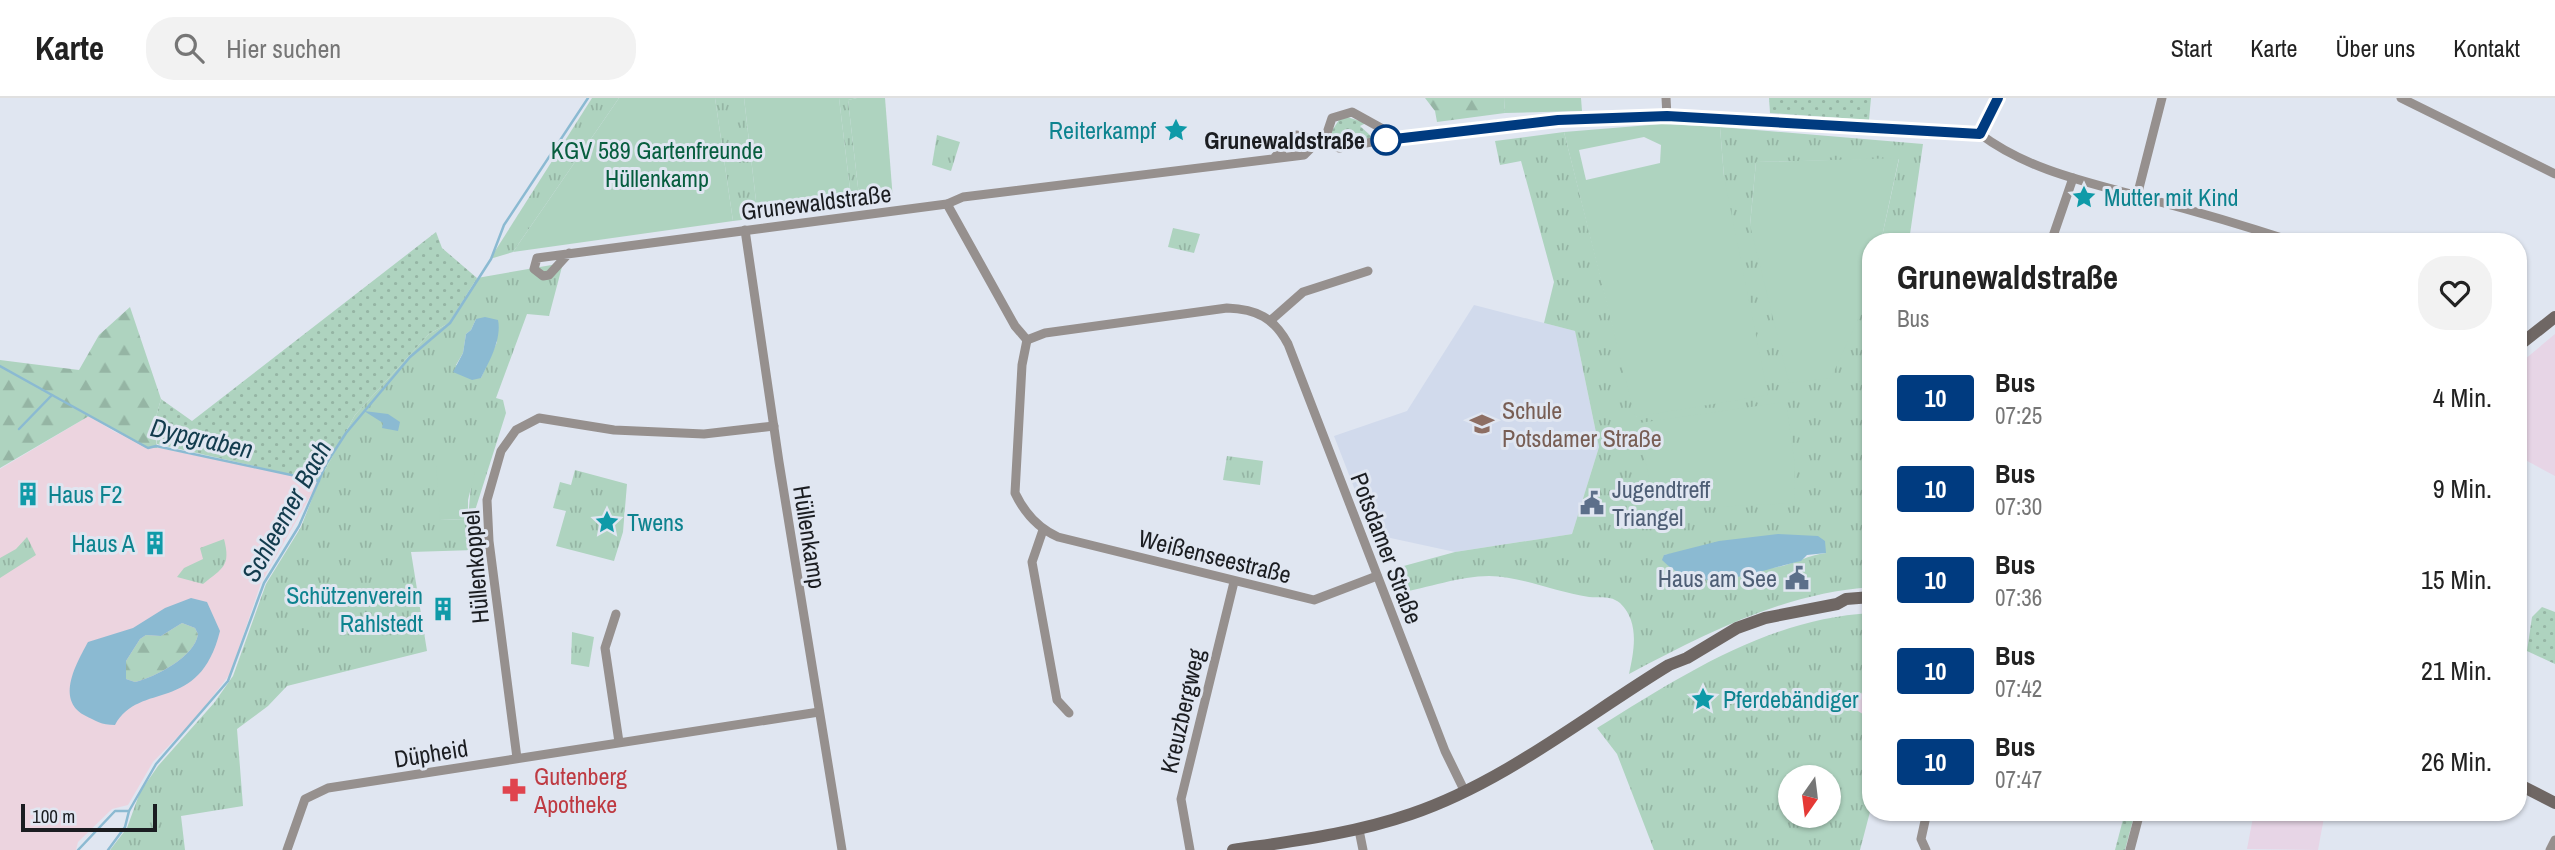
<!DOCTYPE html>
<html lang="de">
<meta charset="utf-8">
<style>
:root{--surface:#fff;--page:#f2f2f2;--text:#222;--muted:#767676;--line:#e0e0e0}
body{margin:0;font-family:"Archivo Narrow",sans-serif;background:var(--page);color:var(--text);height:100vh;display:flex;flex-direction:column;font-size:26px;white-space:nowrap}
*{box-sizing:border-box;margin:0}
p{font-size:23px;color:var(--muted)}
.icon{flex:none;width:38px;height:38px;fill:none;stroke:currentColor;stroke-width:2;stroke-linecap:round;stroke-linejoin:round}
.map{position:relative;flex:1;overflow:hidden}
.panel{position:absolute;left:1862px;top:135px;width:665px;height:588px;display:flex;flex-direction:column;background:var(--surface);border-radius:28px;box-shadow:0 2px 5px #0004}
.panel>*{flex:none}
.badge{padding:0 14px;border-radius:5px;font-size:24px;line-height:46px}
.needle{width:46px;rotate:194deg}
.controls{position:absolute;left:1778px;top:667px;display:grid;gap:14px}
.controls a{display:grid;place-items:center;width:63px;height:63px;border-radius:50%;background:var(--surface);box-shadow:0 2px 5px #0004;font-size:35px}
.scale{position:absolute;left:21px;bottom:18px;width:136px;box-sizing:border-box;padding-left:7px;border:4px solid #1b1d21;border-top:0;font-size:19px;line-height:24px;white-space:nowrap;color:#1b1d21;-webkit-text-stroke:5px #e0e6f1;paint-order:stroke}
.map>.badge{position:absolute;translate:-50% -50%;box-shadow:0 0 0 4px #fff}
.round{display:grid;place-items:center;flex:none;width:74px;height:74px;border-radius:28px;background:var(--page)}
.headline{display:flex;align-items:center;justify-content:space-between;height:119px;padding:0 35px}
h1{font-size:33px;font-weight:700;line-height:52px}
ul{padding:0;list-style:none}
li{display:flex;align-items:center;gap:21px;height:91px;padding:0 35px}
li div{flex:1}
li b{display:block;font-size:26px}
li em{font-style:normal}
li .badge{min-width:77px;font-weight:700;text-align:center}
header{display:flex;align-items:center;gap:42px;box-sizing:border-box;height:98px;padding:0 35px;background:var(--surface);border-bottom:2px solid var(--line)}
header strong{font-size:33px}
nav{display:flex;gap:38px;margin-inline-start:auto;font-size:24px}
.search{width:490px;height:63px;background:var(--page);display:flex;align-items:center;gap:18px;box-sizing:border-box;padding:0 24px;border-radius:28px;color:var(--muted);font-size:26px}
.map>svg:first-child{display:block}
.commercial{fill:#e7d5e6}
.built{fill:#d1daec}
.medical{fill:#ecd4df}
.grass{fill:url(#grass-dots)}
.forest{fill:url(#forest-firs)}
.park{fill:url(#park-tufts);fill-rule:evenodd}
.garden{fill:#aed3bf;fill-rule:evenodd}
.water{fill:#8bbad2;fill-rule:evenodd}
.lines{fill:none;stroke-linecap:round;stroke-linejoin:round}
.stream{stroke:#8bbad2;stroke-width:2.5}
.street{stroke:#96908e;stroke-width:9}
.secondary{stroke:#6f6764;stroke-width:12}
.line-casing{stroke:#fff;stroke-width:16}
.line{stroke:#003b80;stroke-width:10}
.stop-dot{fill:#fff;stroke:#003b80;stroke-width:3.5}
.labels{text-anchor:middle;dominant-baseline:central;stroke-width:6;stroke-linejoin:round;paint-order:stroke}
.culture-label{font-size:24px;fill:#0d838f;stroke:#e0e6f1;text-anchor:start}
.stop-label{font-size:24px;font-weight:bold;fill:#1b1d21;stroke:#e0e6f1;text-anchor:end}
.park-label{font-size:24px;fill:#075e3f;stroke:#e0e6f1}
.street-label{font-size:24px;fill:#1b1d21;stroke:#e0e6f1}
.education-label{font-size:24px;fill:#785e54;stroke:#e0e6f1;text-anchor:start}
.service-label{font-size:24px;fill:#4e5e75;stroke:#e0e6f1;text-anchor:start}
.health-label{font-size:24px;fill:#be3a42;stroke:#e0e6f1;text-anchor:start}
.water-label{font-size:26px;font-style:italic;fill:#123b4d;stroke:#e0e6f1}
</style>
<header>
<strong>Karte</strong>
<div class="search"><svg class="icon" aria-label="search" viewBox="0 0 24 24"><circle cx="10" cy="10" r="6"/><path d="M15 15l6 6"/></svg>Hier suchen</div>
<nav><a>Start</a><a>Karte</a><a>Über uns</a><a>Kontakt</a></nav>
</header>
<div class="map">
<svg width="2555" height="752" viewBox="0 0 2555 752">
<defs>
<pattern id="grass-dots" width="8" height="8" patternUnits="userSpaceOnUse" patternTransform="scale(1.75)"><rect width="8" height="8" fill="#aed3bf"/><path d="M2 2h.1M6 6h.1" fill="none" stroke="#95b5a4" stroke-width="1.8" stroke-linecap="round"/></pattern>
<pattern id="forest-firs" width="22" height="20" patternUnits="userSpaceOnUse" patternTransform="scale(1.75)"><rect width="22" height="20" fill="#aed3bf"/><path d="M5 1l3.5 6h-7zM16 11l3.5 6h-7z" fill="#95b5a4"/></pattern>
<pattern id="park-tufts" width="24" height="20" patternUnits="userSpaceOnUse" patternTransform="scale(1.75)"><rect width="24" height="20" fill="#aed3bf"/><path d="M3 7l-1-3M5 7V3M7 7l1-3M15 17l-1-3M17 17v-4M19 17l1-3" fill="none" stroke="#95b5a4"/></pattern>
</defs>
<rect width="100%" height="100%" fill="#e0e6f1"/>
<!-- commercial -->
<g class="commercial">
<polygon points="2555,236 2555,378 2518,358 2518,267"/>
<polygon points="1865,589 1871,590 1871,621 1853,611"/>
<polygon points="2254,714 2325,714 2318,752 2247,751"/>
</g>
<!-- built -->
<polygon class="built" points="1474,207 1575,233 1599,349 1572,436 1455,454 1372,436 1334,338 1407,313"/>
<!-- medical -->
<polygon class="medical" points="89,318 115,334 155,349 319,383 261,485 230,576 196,620 153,664 128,707 112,711 78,744 76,752 0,752 0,371"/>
<!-- grass -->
<g class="grass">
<polygon points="1769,0 1871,0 1869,22 1770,15"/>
<polygon points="1347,19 1366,25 1360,28 1371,38 1380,34 1384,38 1358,42 1361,35 1343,36 1338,44 1331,34 1339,22"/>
<polygon points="436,134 442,150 477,180 449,225 429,236 355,317 319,383 157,346 154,326 161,301 192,323"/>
<polygon points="2542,509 2555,514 2555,566 2527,553 2532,519"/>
<polygon points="2125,714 2135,714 2125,752 2115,752"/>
</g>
<!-- forest -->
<g class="forest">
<polygon points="1425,0 1504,0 1505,15 1437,24 1435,13"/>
<polygon points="130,209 161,301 154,326 157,350 146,350 89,318 0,370 0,262 79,272 99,237"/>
<path d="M182,525L195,530L198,536C195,559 155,579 135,584L126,581V563L140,541L146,537L161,538Z"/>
</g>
<!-- park -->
<g class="park">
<polygon points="592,0 619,0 513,154 490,161"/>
<polygon points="715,0 744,0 758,120 733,123"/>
<polygon points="839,0 857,0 848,2 860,107 852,108"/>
<path d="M1720,29L1923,46L1909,143H1881L1899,61L1756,64L1750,127L1866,204L1871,185V489C1781,496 1707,535 1629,576C1634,553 1640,524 1620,505C1610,497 1601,500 1589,499C1555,494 1524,479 1489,478C1460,478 1427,490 1399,495L1389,472L1455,454L1572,436L1599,349L1575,233L1544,225L1554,184L1521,63L1500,67L1495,43L1564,34L1636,319L1724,79ZM1682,454L1826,455C1806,457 1790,469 1769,470C1740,472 1694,461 1664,457Z"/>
<polygon points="937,37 960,44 951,73 932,67"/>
<polygon points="1173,130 1200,136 1194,155 1168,149"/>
<path d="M563,165L549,218L527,216L496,300L503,302L506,315L472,422L475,452L411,454L427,553L287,588L268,608L237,631L243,708L181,718L185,752H110L127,730L140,694L158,668L214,605L233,578L266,486L301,429L319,383L355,317L429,236L449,225L477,180ZM476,221L497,244L481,280L456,267L463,255L466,236L471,232ZM471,387L468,421L440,422Z"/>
<polygon points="1227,358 1263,363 1260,387 1223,382"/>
<polygon points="575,372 627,386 623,434 614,463 556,448 566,413 553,410 560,384 571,387"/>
<polygon points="27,439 36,457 0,480 0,460 16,451"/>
<path d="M224,441C231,468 223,470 203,486L177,479L184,470L203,461L200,450Z"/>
<path d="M1871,515V590L1865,589L1853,610L1871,621V668L1864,693L1871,696V710L1860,752H1654L1617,656L1597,630C1683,577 1767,521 1871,515ZM1790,679H1829V718H1790Z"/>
<polygon points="572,534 594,539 589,569 571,566"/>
</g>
<!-- garden -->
<g class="garden">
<polygon points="619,0 715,0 733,123 513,154"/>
<polygon points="744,0 839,0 852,108 758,120"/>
<polygon points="857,0 885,0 893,102 860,107 848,2"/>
<polygon points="1504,0 1581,0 1582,13 1505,15"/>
<path d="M1662,26L1720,29L1724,79L1768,297L1635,319L1564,34ZM1644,39L1661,47L1660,65L1586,82L1579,52Z"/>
<polygon points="1899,60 1881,143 1871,144 1871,185 1866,204 1831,280 1789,285 1750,127 1756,64"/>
<polygon points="1786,304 1795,367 1794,405 1654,412 1639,325"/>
<polygon points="436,365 477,365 468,402 468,421 440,422"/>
</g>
<!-- water -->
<g class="water">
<path d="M485,219L498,222C502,241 489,264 481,280L472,282L453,274L463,255L466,236L471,232L476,221Z"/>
<polygon points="364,313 388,316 400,324 398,333 382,330 383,325"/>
<path d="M1778,436L1818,438L1825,443L1826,455L1807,457L1801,463C1756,473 1698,500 1662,462L1664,457L1719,443Z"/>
<path d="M191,500L207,504L220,533C199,617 140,582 115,627C101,627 96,623 84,617C56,601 76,566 88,544L133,530L165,510ZM182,525L195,530L198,536C195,559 155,579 135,584L126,581V563L140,541L146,537L161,538Z"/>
</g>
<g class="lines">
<!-- stream -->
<g class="stream">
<polyline points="0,268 52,297"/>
<polyline points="19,331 52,297 148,350 156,348 319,383"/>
<polyline points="78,752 115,713 129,713"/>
<polyline points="108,752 125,729 129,713 156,666 228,583 264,485 299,428 326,366 346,335 410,259 450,225 491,161 504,127 588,0"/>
</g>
<!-- street -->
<g class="street">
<polyline points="1666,0 1667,18"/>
<polyline points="2401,0 2555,76"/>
<polyline points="1980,36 1998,0"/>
<path d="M1399,40L1352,14L1332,20L1326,38L1330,47L1339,50C1442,31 1563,15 1667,18C1771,21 1876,32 1980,36C2029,73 2091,85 2149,101C2198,114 2246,128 2294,144"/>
<polyline points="2137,98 2162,0"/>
<path d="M947,106L1015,228L1027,242L1045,235L1227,210C1257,211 1274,220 1288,246L1445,653L1465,694"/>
<polyline points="745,132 779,364 842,752"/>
<polyline points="2051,144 2073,80"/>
<polyline points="569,155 549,177 543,178 534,171 537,160 947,106 963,99 1304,57 1310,51 1310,41 1297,37 1275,59"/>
<polyline points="1271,222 1303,194 1368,173"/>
<path d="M1027,242L1022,267L1015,395C1024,414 1038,430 1058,439L1314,502L1377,478"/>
<polyline points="1043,432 1032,464 1057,602 1069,615"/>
<polyline points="616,516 605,550 619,644"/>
<polyline points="517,660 489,443 487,402 501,353 516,332 539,320 614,332 704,336 774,328"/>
<polyline points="1359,732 1363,752"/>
<polyline points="287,752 305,701 328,690 819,614"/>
<polyline points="1190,752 1181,701 1234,484"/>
<polyline points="1926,752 1921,741 1927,714"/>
<polyline points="2130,752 2140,714"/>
<polyline points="2550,752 2555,742"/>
</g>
<!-- secondary -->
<g class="secondary">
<polyline points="2518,248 2555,219"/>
<polyline points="2518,686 2555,705"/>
<path d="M1233,752C1293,743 1353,736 1411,716C1505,684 1585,618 1669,567L1687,560L1737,530L1765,520L1837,506L1846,501L1871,499"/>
</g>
</g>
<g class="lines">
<!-- line casing -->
<g class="line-casing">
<polyline id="line" points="1386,42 1558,22 1667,18 1980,36 1998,0"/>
</g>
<!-- line -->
<use href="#line" class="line"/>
</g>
<!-- icons -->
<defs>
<g id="sight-bare" transform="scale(1.89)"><path d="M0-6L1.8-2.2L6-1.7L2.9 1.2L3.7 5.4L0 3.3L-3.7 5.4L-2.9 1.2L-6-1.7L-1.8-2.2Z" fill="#0f9aa8" stroke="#e0e6f1" stroke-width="2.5" paint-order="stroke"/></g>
<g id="school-bare" transform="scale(1.89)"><path d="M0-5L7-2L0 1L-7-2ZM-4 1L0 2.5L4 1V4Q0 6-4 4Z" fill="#8d6e63" stroke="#e0e6f1" stroke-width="2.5" paint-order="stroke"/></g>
<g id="building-bare" transform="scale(1.89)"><path d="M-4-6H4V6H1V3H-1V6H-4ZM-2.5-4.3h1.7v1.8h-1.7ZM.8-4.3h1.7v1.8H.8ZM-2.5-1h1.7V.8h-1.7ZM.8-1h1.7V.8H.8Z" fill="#0f9aa8" stroke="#e0e6f1" stroke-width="2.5" paint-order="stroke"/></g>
<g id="civic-bare" transform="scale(1.89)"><path d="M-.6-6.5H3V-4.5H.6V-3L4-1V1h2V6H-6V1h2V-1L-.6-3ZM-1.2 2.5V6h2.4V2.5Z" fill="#5c6f8a" stroke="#e0e6f1" stroke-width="2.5" paint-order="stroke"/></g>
<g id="pharmacy-bare" transform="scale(1.89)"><path d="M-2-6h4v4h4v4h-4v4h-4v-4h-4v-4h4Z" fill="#e0444e" stroke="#e0e6f1" stroke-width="2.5" paint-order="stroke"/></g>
</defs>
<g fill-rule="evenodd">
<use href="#sight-bare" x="1176" y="32"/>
<use href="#sight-bare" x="2084" y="99"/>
<use href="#school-bare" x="1482" y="326"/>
<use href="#building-bare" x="28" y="396"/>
<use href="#civic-bare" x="1592" y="405"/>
<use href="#sight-bare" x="607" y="424"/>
<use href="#building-bare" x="155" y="445"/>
<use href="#civic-bare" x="1797" y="480"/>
<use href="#building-bare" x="443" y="511"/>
<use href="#sight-bare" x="1703" y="601"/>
<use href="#pharmacy-bare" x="514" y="692"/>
</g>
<!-- markers -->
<circle class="stop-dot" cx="1386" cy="42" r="14"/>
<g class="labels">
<!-- culture labels -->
<g class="culture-label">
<text x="1156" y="32" text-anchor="end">Reiterkampf</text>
<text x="2104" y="99">Mutter mit Kind</text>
<text x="48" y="396">Haus F2</text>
<text x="627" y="424">Twens</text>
<text x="135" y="445" text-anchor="end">Haus A</text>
<text x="423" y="497" text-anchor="end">Schützenverein<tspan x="423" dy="28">Rahlstedt</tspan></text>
<text x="1723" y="601">Pferdebändiger</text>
</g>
<!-- stop labels -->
<g class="stop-label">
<text x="1365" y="42">Grunewaldstraße</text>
</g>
<!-- park labels -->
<g class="park-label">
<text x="657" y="52">KGV 589 Gartenfreunde<tspan x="657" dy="28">Hüllenkamp</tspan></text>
</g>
<!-- street labels -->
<g class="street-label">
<text transform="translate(816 104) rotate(-7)">Grunewaldstraße</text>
<text transform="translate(810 439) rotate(81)">Hüllenkamp</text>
<text transform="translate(1387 450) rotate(69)">Potsdamer Straße</text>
<text transform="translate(1215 458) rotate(14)">Weißenseestraße</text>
<text transform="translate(475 469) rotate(-95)">Hüllenkoppel</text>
<text transform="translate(1182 613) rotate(-77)">Kreuzbergweg</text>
<text transform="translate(431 655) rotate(-9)">Düpheid</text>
</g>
<!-- education labels -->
<g class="education-label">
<text x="1502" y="312">Schule<tspan x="1502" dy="28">Potsdamer Straße</tspan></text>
</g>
<!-- service labels -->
<g class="service-label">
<text x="1612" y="391">Jugendtreff<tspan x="1612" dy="28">Triangel</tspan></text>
<text x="1777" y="480" text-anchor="end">Haus am See</text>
</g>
<!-- health labels -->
<g class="health-label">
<text x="534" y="678">Gutenberg<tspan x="534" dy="28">Apotheke</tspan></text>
</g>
<!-- water labels -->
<g class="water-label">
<text transform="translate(202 340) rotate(13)">Dypgraben</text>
<text transform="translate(286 413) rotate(-61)">Schleemer Bach</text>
</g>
</g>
</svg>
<div class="controls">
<a><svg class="needle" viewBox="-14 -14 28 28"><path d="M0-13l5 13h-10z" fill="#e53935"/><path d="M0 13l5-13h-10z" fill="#767676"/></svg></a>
</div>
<div class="scale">100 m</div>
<section class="panel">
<div class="headline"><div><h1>Grunewaldstraße</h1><p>Bus</p></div><a class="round"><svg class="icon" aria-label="heart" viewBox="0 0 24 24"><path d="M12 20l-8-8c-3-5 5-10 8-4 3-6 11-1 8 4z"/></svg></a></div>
<ul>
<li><span class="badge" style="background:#003b80;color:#fff">10</span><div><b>Bus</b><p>07:25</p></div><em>4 Min.</em></li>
<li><span class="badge" style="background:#003b80;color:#fff">10</span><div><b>Bus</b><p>07:30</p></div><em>9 Min.</em></li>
<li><span class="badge" style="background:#003b80;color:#fff">10</span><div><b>Bus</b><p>07:36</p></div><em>15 Min.</em></li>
<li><span class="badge" style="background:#003b80;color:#fff">10</span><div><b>Bus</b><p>07:42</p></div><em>21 Min.</em></li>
<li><span class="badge" style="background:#003b80;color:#fff">10</span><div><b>Bus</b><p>07:47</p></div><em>26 Min.</em></li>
</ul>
</section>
</div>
